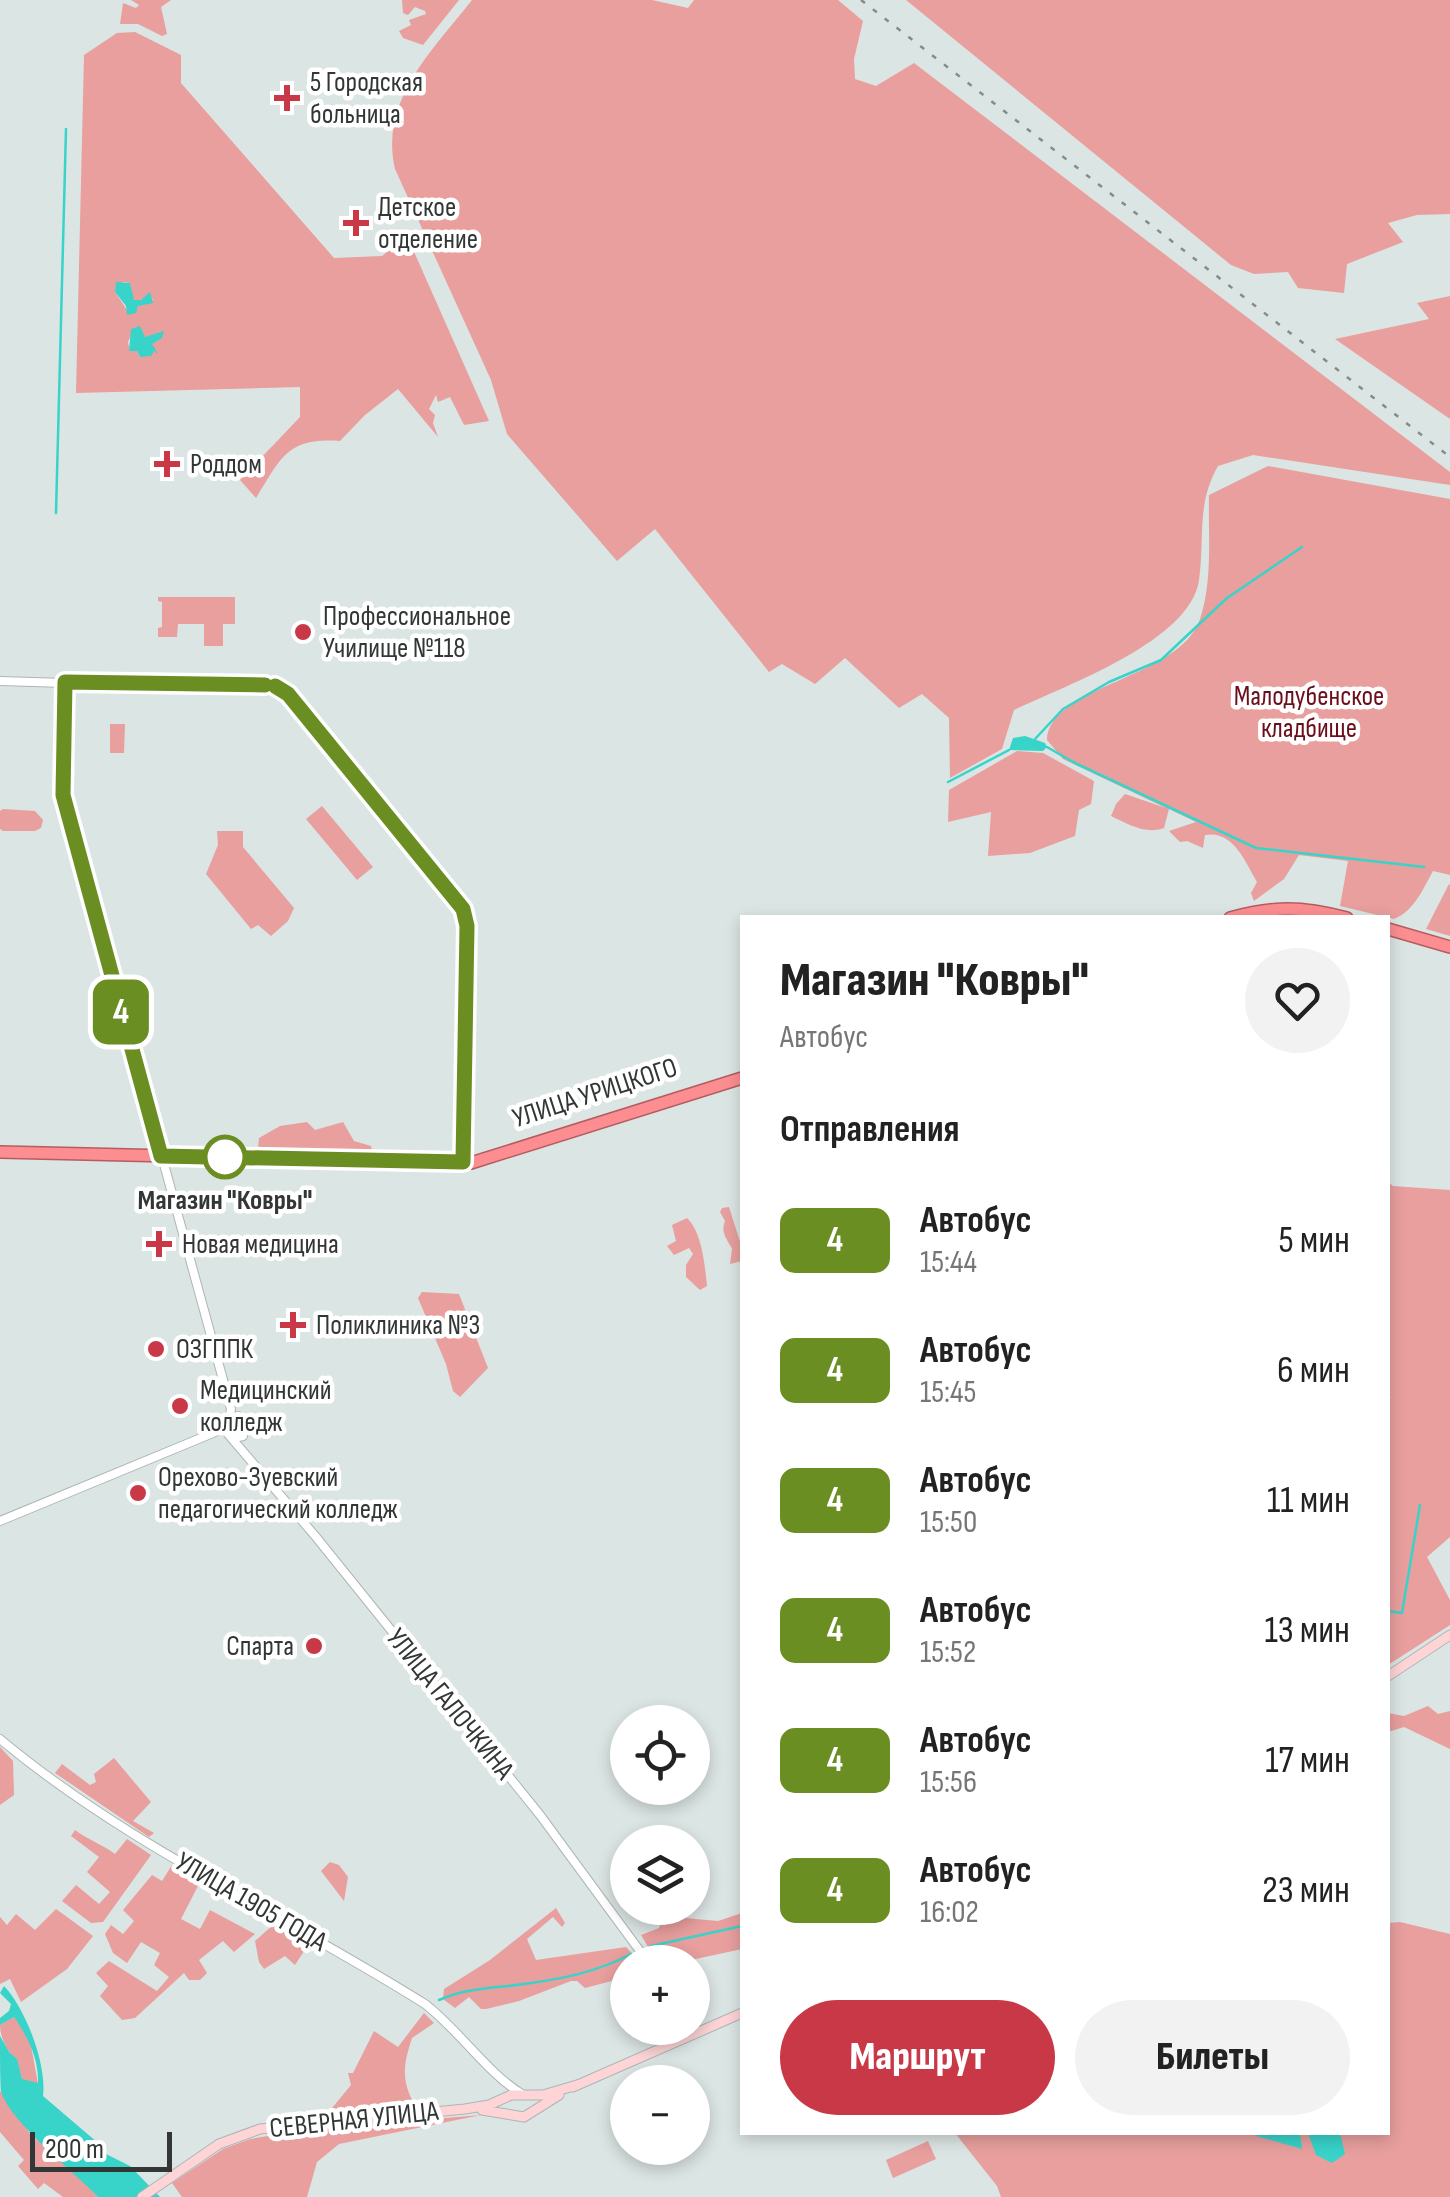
<!DOCTYPE html>
<html lang="ru">
<meta charset="utf-8">
<style>
:root{--surface:#fff;--page:#f2f2f2;--text:#222;--muted:#767676;--accent:#c83846}
body{margin:0;font-family:"Sofia Sans Condensed",sans-serif;background:var(--page);color:var(--text);height:100vh;display:flex;flex-direction:column;font-size:38px;white-space:nowrap}
*{box-sizing:border-box;margin:0}
p{font-size:32px;color:var(--muted)}
.icon{flex:none;width:55px;height:55px;fill:none;stroke:currentColor;stroke-width:2;stroke-linecap:round;stroke-linejoin:round}
.map{position:relative;flex:1;overflow:hidden}
.side{position:absolute;left:740px;top:915px;width:650px;height:1220px;display:flex;flex-direction:column;background:var(--surface);border-radius:0px;box-shadow:0 5px 15px #0003}
.side>*{flex:none}
.badge{padding:0 20px;border-radius:15px;font-size:35px;line-height:65px}
.fabs{position:absolute;left:610px;top:1705px;display:grid;gap:20px}
.fabs a{display:grid;place-items:center;width:100px;height:100px;border-radius:50%;background:var(--surface);box-shadow:0 5px 15px #0003;font-size:50px}
.scale{position:absolute;left:30px;bottom:25px;width:142px;box-sizing:border-box;padding-left:10px;border:5px solid #323635;border-top:0;font-size:28px;line-height:35px;white-space:nowrap;color:#323635;-webkit-text-stroke:8px #fff;paint-order:stroke}
.map>.badge{position:absolute;translate:-50% -50%;box-shadow:0 0 0 5px #fff}
h2{padding:0 40px;font-size:38px;line-height:90px}
.round{display:grid;place-items:center;flex:none;width:105px;height:105px;border-radius:52px;background:var(--page)}
.overview{display:flex;align-items:center;justify-content:space-between;height:170px;padding:0 40px}
h1{font-size:48px;font-weight:800;line-height:75px}
.button{display:flex;gap:20px;margin-top:auto;padding:20px 40px}
.button a{flex:1;height:115px;border-radius:60px;background:var(--accent);color:#fff;font-size:40px;font-weight:800;line-height:115px;text-align:center}
.button a+a{background:var(--page);color:var(--text)}
ul{padding:0;list-style:none}
li{display:flex;align-items:center;gap:30px;height:130px;padding:0 40px}
li div{flex:1}
li b{display:block;font-size:38px}
li em{font-style:normal}
li .badge{min-width:110px;font-weight:700;text-align:center}
.map>svg:first-child{display:block}
.green{fill:#e89f9e;fill-rule:evenodd}
.water{fill:#38d3c9}
.lines{fill:none;stroke-linecap:round;stroke-linejoin:round}
.stream{stroke:#38d3c9;stroke-width:2.5}
.tertiary-casing{stroke:#acb6b5;stroke-width:10}
.secondary-casing{stroke:#acb6b5;stroke-width:11}
.trunk-casing{stroke:#b55c5f;stroke-width:14}
.tertiary{stroke:#fff;stroke-width:8}
.secondary{stroke:#fed4d6;stroke-width:9}
.trunk{stroke:#fc8e92;stroke-width:11}
.rail{stroke:#858c8b;stroke-width:2.5;stroke-dasharray:5 10;stroke-linecap:butt}
.line-casing{stroke:#fff;stroke-width:22}
.line{stroke:#6b8e23;stroke-width:15}
.poi-dot{fill:#c83846;stroke:#fff;stroke-width:4}
.stop-dot{fill:#fff;stroke:#6b8e23;stroke-width:5}
.labels{text-anchor:middle;dominant-baseline:central;stroke-width:9;stroke-linejoin:round;paint-order:stroke}
.poi-label{font-size:28px;fill:#323635;stroke:#fff;text-anchor:start}
.park-label{font-size:28px;fill:#6b0f1c;stroke:#fff}
.street-label{font-size:28px;fill:#323635;stroke:#fff}
.stop-label{font-size:28px;font-weight:bold;fill:#323635;stroke:#fff}
</style>
<div class="map">
<svg width="1450" height="2197" viewBox="0 0 1450 2197">
<rect width="100%" height="100%" fill="#dbe5e4"/>
<!-- green -->
<g class="green">
<polygon points="131,0 171,0 161,7 167,34 162,36 138,24 120,24 123,3 136,8 139,5"/>
<polygon points="402,0 459,0 423,45 403,38 399,31 411,25 409,20 426,14 425,11 415,7 408,15 403,13"/>
<path d="M472,0H652L688,8L694,0H838L863,21L854,59L855,79L876,86L914,63L1450,472V485L1253,455L1218,466C1196,504 1205,538 1199,580C1191,641 1064,686 1014,710L1002,749L950,778L949,718L922,694L899,708L845,658L815,684L782,664L769,672L655,529L617,561L507,434L491,380L395,169C379,100 433,50 472,0Z"/>
<polygon points="906,0 1450,0 1450,214 1417,215 1388,223 1403,242 1347,264 1344,293 1298,288 1288,272 1254,274 1231,265"/>
<path d="M135,32L181,55V83L334,258L382,256L407,236L489,421L464,425L450,397L438,402L436,395L429,409L435,415L433,423L438,437L398,389L365,415L340,441C287,437 281,458 256,498L240,480L300,417V387L76,393L84,55L117,33ZM124,282L130,283L132,299L139,301L149,295L153,300L127,310L115,292L116,285ZM132,333L146,337L158,335L162,338L153,340L151,344L155,351L140,357L137,351H130L128,342Z"/>
<polygon points="1450,296 1450,419 1335,339 1429,319 1417,303"/>
<path d="M1268,466L1450,499V875L1433,871C1423,889 1414,911 1394,919L1340,906L1348,861L1299,855L1284,879L1254,901L1251,893L1257,882C1245,861 1233,830 1205,835L1203,848L1187,841L1180,842L1169,831L1196,822L1169,809L1164,828C1146,835 1128,824 1111,816L1116,804L1125,794L1166,808L1063,759L1047,740C1049,685 1180,679 1200,619C1213,581 1208,534 1209,495Z"/>
<polygon points="158,597 235,597 235,624 223,624 223,646 204,646 204,624 178,624 177,637 158,637 158,628 162,627 162,602 158,601"/>
<polygon points="110,724 125,724 124,753 110,753"/>
<polygon points="1017,751 1043,753 1094,781 1091,804 1079,810 1075,836 1030,853 988,856 991,812 948,822 949,790"/>
<polygon points="322,806 373,867 357,880 306,819"/>
<polygon points="3,809 35,811 43,820 41,828 35,831 3,831 0,829 0,811"/>
<polygon points="217,831 243,831 243,847 294,908 288,921 271,936 258,925 251,929 206,874 218,845"/>
<polygon points="1449,884 1450,885 1450,936 1426,929"/>
<polygon points="307,1122 315,1130 343,1122 354,1141 371,1146 372,1150 258,1149 259,1138 280,1126"/>
<polygon points="1388,1182 1393,1186 1450,1190 1450,1537 1427,1557 1450,1600 1450,1625 1388,1665 1388,1401 1391,1397 1388,1397"/>
<path d="M729,1207L742,1248V1261L730,1264L732,1249C728,1240 720,1233 725,1221L720,1212L722,1208Z"/>
<path d="M687,1218C702,1232 705,1266 707,1286L700,1290L686,1277V1265L693,1254L689,1248L674,1255L667,1246L676,1241L672,1225Z"/>
<polygon points="422,1292 459,1294 488,1368 460,1397 453,1391 446,1364 418,1298"/>
<polygon points="1428,1706 1438,1714 1450,1711 1450,1749 1404,1727 1388,1732 1388,1713 1404,1716"/>
<polygon points="0,1747 13,1761 14,1795 0,1805"/>
<polygon points="114,1758 151,1802 133,1821 154,1833 149,1837 55,1773 62,1764 90,1785 96,1782 94,1774"/>
<path d="M75,1830C88,1840 102,1844 115,1854L127,1839L151,1855L103,1922L91,1923L62,1901L76,1885L99,1904L110,1892L87,1872L99,1857L71,1836Z"/>
<polygon points="330,1862 339,1865 348,1877 344,1901 321,1871"/>
<polygon points="172,1865 200,1882 181,1919 200,1929 210,1910 255,1934 234,1952 223,1941 199,1960 207,1973 200,1980 189,1980 184,1973 135,2018 122,2020 100,1996 108,1986 96,1973 109,1961 157,1991 169,1977 154,1965 160,1953 141,1942 127,1963 113,1953 105,1934 111,1925 123,1934 134,1921 123,1910 152,1875 162,1881"/>
<polygon points="556,1908 565,1923 562,1927 553,1917 527,1939 536,1960 626,1947 640,1962 628,1962 627,1977 585,1988 577,1981 571,1981 519,2001 486,2009 481,2009 469,1997 455,2008 443,1999 444,1989 490,1960"/>
<polygon points="56,1909 93,1936 67,1969 21,2002 10,1979 0,1984 0,1917 7,1925 16,1914 35,1930"/>
<polygon points="742,1913 742,1949 682,1962 657,1962 641,1935 659,1928 663,1916 718,1921"/>
<polygon points="1400,1922 1450,1934 1450,2197 1001,2197 997,2186 955,2133 1388,2132 1388,1923"/>
<polygon points="273,1925 298,1939 306,1948 295,1965 285,1956 264,1969 259,1962 255,1941"/>
<path d="M424,2013L434,2023L412,2038C403,2066 401,2080 415,2106L328,2113L351,2085L348,2073H353L374,2031L398,2047Z"/>
<path d="M14,2017L30,2040L38,2084L22,2080C19,2058 0,2047 0,2025Z"/>
<polygon points="0,2091 31,2135 66,2164 98,2197 63,2197 44,2183 38,2189 18,2166 24,2160 0,2132"/>
<polygon points="481,2115 339,2144 317,2162 307,2197 182,2197 172,2183 223,2149 250,2139 304,2130"/>
<polygon points="928,2141 936,2159 893,2178 886,2160"/>
</g>
<!-- water -->
<g class="water">
<polygon points="116,282 130,283 134,300 141,300 150,292 153,303 138,306 136,313 127,315 126,306 115,292"/>
<polygon points="140,326 145,337 164,331 162,338 152,344 158,354 154,351 151,356 140,357 137,351 129,351 131,329"/>
<polygon points="1025,736 1045,743 1047,747 1043,751 1009,750 1013,738"/>
<path d="M4,1986C26,2009 47,2065 43,2096L98,2143L106,2154L130,2166L160,2197H98C72,2170 13,2125 1,2092C0,2077 0,2052 0,2036L10,2053L17,2059L22,2079L38,2083C39,2059 28,2037 14,2017L0,2025V2018L9,2011L11,2004L0,1993Z"/>
<polygon points="1246,2133 1300,2133 1302,2149"/>
<polygon points="1308,2133 1340,2133 1345,2154 1332,2163 1316,2155"/>
</g>
<g class="lines">
<!-- stream -->
<g class="stream">
<polyline points="56,513 66,129"/>
<polyline points="1035,739 1063,709 1109,682 1161,660 1227,598 1302,547"/>
<polyline points="1047,747 1073,762 1256,848 1424,867"/>
<polyline points="948,782 1009,750"/>
<polyline points="1388,1611 1402,1613 1420,1505"/>
<polyline points="651,1946 742,1926"/>
<path d="M439,2000C465,1988 496,1988 524,1984C562,1979 597,1972 631,1954"/>
</g>
<!-- tertiary casing -->
<g class="tertiary-casing">
<g id="tertiary">
<polyline points="0,681 65,683 63,795 231,1409 229,1420"/>
<polyline points="227,1425 228,1434 316,1537 540,1815 648,1962"/>
<polyline points="234,1438 243,1436 246,1424 238,1416"/>
<polyline points="0,1521 213,1433 233,1418 239,1417"/>
<path d="M0,1739C128,1846 284,1915 425,2004C459,2030 488,2074 522,2094"/>
</g>
</g>
<!-- secondary casing -->
<g class="secondary-casing">
<g id="secondary">
<polyline points="1388,1676 1450,1635"/>
<polyline points="573,2087 742,2013"/>
<polyline points="482,2110 524,2117 559,2095"/>
<polyline points="142,2197 219,2144 260,2129 465,2109 489,2105 511,2095 543,2095 577,2085"/>
</g>
</g>
<!-- trunk casing -->
<g class="trunk-casing">
<g id="trunk">
<path d="M1230,918C1275,906 1301,906 1347,918"/>
<polyline points="1388,929 1450,947"/>
<polyline points="0,1152 471,1163 742,1078"/>
</g>
</g>
<!-- tertiary -->
<use href="#tertiary" class="tertiary"/>
<!-- secondary -->
<use href="#secondary" class="secondary"/>
<!-- trunk -->
<use href="#trunk" class="trunk"/>
<!-- rail -->
<polyline class="rail" points="861,0 1450,457"/>
</g>
<g class="lines">
<!-- line casing -->
<g class="line-casing">
<polyline id="line" points="265,685 65,682 63,795 161,1156 463,1162 467,926 463,909 288,694 275,686"/>
</g>
<!-- line -->
<use href="#line" class="line"/>
</g>
<!-- markers -->
<g class="poi-dot">
<path d="M282 83h10v10h10v10h-10v10h-10v-10h-10v-10h10z"/>
<path d="M351 208h10v10h10v10h-10v10h-10v-10h-10v-10h10z"/>
<path d="M162 449h10v10h10v10h-10v10h-10v-10h-10v-10h10z"/>
<circle cx="303" cy="632" r="10"/>
<path d="M154 1229h10v10h10v10h-10v10h-10v-10h-10v-10h10z"/>
<path d="M288 1310h10v10h10v10h-10v10h-10v-10h-10v-10h10z"/>
<circle cx="156" cy="1349" r="10"/>
<circle cx="180" cy="1406" r="10"/>
<circle cx="138" cy="1493" r="10"/>
<circle cx="314" cy="1646" r="10"/>
</g>
<circle class="stop-dot" cx="225" cy="1157" r="20"/>
<g class="labels">
<!-- poi labels -->
<g class="poi-label">
<text x="310" y="82">5 Городская<tspan x="310" dy="32">больница</tspan></text>
<text x="378" y="207">Детское<tspan x="378" dy="32">отделение</tspan></text>
<text x="190" y="464">Роддом</text>
<text x="323" y="616">Профессиональное<tspan x="323" dy="32">Училище №118</tspan></text>
<text x="182" y="1244">Новая медицина</text>
<text x="316" y="1325">Поликлиника №3</text>
<text x="176" y="1349">ОЗГППК</text>
<text x="200" y="1390">Медицинский<tspan x="200" dy="32">колледж</tspan></text>
<text x="158" y="1477">Орехово-Зуевский<tspan x="158" dy="32">педагогический колледж</tspan></text>
<text x="294" y="1646" text-anchor="end">Спарта</text>
</g>
<!-- park labels -->
<g class="park-label">
<text x="1309" y="696">Малодубенское<tspan x="1309" dy="32">кладбище</tspan></text>
</g>
<!-- street labels -->
<g class="street-label">
<text transform="translate(595 1093) rotate(-18)">УЛИЦА УРИЦКОГО</text>
<text transform="translate(450 1704) rotate(51)">УЛИЦА ГАЛОЧКИНА</text>
<text transform="translate(251 1902) rotate(30)">УЛИЦА 1905 ГОДА</text>
<text transform="translate(354 2120) rotate(-6)">СЕВЕРНАЯ УЛИЦА</text>
</g>
<!-- stop labels -->
<g class="stop-label">
<text x="225" y="1200">Магазин "Ковры"</text>
</g>
</g>
</svg>
<div class="fabs">
<a><svg class="icon" aria-label="locate" viewBox="0 0 24 24"><circle cx="12" cy="12" r="6"/><path d="M12 2v4M12 18v4M2 12h4M18 12h4"/></svg></a>
<a><svg class="icon" aria-label="layers" viewBox="0 0 24 24"><path d="M12 4l9 5-9 5-9-5zM3 14l9 5 9-5"/></svg></a>
<a>+</a>
<a>−</a>
</div>
<div class="scale">200 m</div>
<b class="badge" style="left:121px;top:1012px;background:#6b8e23;color:#fff">4</b>
<section class="side">
<div class="overview"><div><h1>Магазин &quot;Ковры&quot;</h1><p>Автобус</p></div><a class="round"><svg class="icon" aria-label="heart" viewBox="0 0 24 24"><path d="M12 20l-8-8c-3-5 5-10 8-4 3-6 11-1 8 4z"/></svg></a></div>
<h2>Отправления</h2>
<ul>
<li><span class="badge" style="background:#6b8e23;color:#fff">4</span><div><b>Автобус</b><p>15:44</p></div><em>5 мин</em></li>
<li><span class="badge" style="background:#6b8e23;color:#fff">4</span><div><b>Автобус</b><p>15:45</p></div><em>6 мин</em></li>
<li><span class="badge" style="background:#6b8e23;color:#fff">4</span><div><b>Автобус</b><p>15:50</p></div><em>11 мин</em></li>
<li><span class="badge" style="background:#6b8e23;color:#fff">4</span><div><b>Автобус</b><p>15:52</p></div><em>13 мин</em></li>
<li><span class="badge" style="background:#6b8e23;color:#fff">4</span><div><b>Автобус</b><p>15:56</p></div><em>17 мин</em></li>
<li><span class="badge" style="background:#6b8e23;color:#fff">4</span><div><b>Автобус</b><p>16:02</p></div><em>23 мин</em></li>
</ul>
<div class="button"><a>Маршрут</a><a>Билеты</a></div>
</section>
</div>
